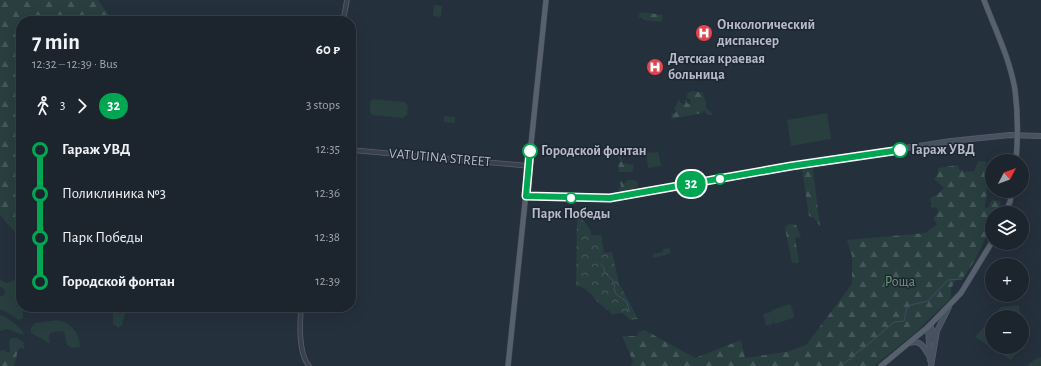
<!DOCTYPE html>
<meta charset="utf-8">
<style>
:root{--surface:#1c242e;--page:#252c36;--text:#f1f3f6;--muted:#a0a4aa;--line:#3a414a}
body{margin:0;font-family:"Alegreya Sans",sans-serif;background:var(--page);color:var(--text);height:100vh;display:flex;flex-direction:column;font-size:15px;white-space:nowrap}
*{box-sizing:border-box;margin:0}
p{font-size:13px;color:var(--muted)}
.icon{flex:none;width:22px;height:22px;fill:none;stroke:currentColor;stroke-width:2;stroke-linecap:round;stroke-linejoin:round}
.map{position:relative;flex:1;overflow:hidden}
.sheet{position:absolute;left:16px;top:16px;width:340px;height:296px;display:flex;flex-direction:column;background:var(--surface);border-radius:16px;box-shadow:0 4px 16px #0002,0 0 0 1px var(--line)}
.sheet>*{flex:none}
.badge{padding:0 8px;border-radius:13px;font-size:14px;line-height:26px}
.needle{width:26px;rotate:49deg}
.controls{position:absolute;left:985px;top:154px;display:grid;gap:8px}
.controls a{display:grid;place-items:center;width:44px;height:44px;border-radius:50%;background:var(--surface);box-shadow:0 4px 16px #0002,0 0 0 1px var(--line);font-size:20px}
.map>.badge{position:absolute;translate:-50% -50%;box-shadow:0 0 0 2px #fff}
.legs{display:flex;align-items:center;gap:6px;height:44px;padding:0 16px;font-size:13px}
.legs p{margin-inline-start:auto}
.head{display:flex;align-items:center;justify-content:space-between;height:68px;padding:0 16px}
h1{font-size:22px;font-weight:600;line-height:30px}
ul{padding:0 16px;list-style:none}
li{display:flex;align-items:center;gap:14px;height:44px;font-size:15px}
li i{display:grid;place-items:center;width:6px;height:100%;margin:0 5px;background:currentColor}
li i::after{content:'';width:10px;height:10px;margin:-5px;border:3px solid;border-radius:50%;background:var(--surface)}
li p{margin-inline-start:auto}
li:first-child i{background:linear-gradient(#0000 50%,currentColor 0)}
li:last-child i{background:linear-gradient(currentColor 50%,#0000 0)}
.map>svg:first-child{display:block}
.green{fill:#283e3f}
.forest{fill:url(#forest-firs)}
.park{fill:url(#park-crowns)}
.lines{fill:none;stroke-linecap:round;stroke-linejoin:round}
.stream{stroke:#3b4e65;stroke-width:1}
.tertiary-casing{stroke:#575f6b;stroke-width:5.5}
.secondary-casing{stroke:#575f6b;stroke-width:6}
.primary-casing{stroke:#454d59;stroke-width:6}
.tertiary{stroke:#39414d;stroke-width:4}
.secondary{stroke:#475160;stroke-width:4.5}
.primary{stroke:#57616d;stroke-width:5}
.line-1-casing{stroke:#fff;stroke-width:9}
.line-1{stroke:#00a651;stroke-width:6}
.stop-1-dot{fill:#fff;stroke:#00a651;stroke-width:2}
.labels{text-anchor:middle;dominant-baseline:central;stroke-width:3;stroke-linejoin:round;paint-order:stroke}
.poi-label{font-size:14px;font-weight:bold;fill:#b5bcc8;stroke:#1e2632;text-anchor:start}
.stop-label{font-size:14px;font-weight:bold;fill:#b5bcc8;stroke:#1e2632;text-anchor:start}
.street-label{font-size:14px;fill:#b5bcc8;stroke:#1e2632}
.park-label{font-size:14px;fill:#6d9876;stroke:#1e2632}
</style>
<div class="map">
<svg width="1041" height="366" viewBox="0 0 1041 366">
<defs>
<pattern id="forest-firs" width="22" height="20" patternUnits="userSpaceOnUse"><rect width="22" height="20" fill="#283e3f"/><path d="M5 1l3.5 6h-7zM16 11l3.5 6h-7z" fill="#455859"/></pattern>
<pattern id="park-crowns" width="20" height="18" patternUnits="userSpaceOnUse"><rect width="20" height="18" fill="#283e3f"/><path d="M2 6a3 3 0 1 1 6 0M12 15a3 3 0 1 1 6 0" fill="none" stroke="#455859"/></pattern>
</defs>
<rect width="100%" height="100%" fill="#25303d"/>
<!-- green -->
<g class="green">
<polygon points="434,5 442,6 441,17 433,16"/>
<polygon points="373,99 405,102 408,106 407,115 403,118 372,115 370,112 370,102"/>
<polygon points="827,113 831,139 791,146 787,120"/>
<polygon points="444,116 455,117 455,123 444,122"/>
<polygon points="658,152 660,158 659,159 660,161 662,166 648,168 646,153"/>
<polygon points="21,277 21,287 18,292 21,298 21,307 23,307 23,318 19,320 5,311 0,310 0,296 4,295 5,291 0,286 0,280 7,283"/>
<polygon points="789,304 791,305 794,315 793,318 775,324 772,321 773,324 766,326 763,314 770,312 770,313 772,310"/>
<polygon points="1019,305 1020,317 992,317 1001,307"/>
<polygon points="113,307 125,307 125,314 122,325 118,328 113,324"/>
<path d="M0,315C7,317 23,328 24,335L6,329L0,331Z"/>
<polygon points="992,317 992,347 1022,347 1022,337 1023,349 1016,354 1011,360 975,337"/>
<path d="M56,320C70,321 80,333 80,347L72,348L67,345L64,332L58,331L50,333L49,338L50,343L47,342L31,333V328L35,323Z"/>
<polygon points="1041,357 1041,366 1026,366 1034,360"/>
</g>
<!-- forest -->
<g class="forest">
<polygon points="0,0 98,0 112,19 111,21 21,21 21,239 0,215"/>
<polygon points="641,12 663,15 662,21 659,22 643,20 642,18 637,17 640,16 638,13 640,13"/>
<polygon points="694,91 703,93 704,99 706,100 706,108 712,113 712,115 707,115 705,111 703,111 702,113 672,119 671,113 674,113 675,114 676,111 674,109 679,100 680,100 680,102 684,105 685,103 684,101 685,100 687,100 687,103 690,104 691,100 686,97 689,92"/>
<polygon points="620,155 623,163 634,165 632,172 619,172 618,171 619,163 621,162 618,156"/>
<polygon points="978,161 987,162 985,166 989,171 985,207 988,208 992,199 1001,202 997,213 992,213 992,225 975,260 965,275 962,279 956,280 951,288 951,297 948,301 915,333 874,366 631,366 633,361 622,336 637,336 639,332 644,330 648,332 695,358 741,340 745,358 786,352 806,345 852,284 852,256 847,240 925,233 937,224 933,218 938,212 937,207 932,208 930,198 938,194 944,188 934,179 938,174 938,168 958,165 959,170 963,170 964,172 974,171"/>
<polygon points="813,168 813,170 820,226 814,218 809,216 802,170"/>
<path d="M627,180H635L638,183V186C635,189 629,191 623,191L622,192L618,190L621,186L620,182L622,181L624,184Z"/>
<polygon points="793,224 796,225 801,237 795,238 799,262 792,263 785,228 787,225"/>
<polygon points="11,338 17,338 24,342 24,344 22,344 24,345 24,349 20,348 18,350 14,366 0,366 0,351 4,350 6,352 10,352 9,341"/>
</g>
<!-- park -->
<g class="park">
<path d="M578,213L591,231V235H601L604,253L612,252L619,283L638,319L630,320C625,314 621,311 612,315C609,310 605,308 600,304C593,298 587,286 576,286L577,214Z"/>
<polygon points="669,248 671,253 653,258 653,254 663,252 663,249"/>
</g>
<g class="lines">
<!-- stream -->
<g class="stream">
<polyline points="601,264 604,268 605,273"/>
<polyline points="607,275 612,279 615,286 614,289 616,294 627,302 629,311"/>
<polyline points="839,366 852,358 857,352 865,347 894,322 904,321 907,308 910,305 928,301 948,280 962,279"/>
</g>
<!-- tertiary casing -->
<g class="tertiary-casing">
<g id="tertiary">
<polyline points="343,21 347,0"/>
<polyline points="351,150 529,166"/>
<path d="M301,307C300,323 298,353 309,366"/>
</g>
</g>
<!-- secondary casing -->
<g class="secondary-casing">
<g id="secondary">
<polyline points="525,196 610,198 783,167 951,141 1010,135 1041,136"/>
<polyline points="930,325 933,333 933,341"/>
<polyline points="928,327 930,360"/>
<path d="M910,343C920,339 924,347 929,356"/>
<polyline points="931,366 937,331 949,307"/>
</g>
</g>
<!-- primary casing -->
<g class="primary-casing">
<g id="primary">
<path d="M984,0C995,29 1010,59 1015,90C1018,113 1018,138 1016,161"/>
<polyline points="1005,213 1010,202 1012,191"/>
<polyline points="508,366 546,0"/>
<polyline points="881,366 928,327 961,293 992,242"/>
</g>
</g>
<!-- tertiary -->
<use href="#tertiary" class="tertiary"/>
<!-- secondary -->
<use href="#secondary" class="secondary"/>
<!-- primary -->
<use href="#primary" class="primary"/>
</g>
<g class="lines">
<!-- line-1 casing -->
<g class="line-1-casing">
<polyline id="line-1" points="530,151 526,196 610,198 791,166 900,150"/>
</g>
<!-- line-1 -->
<use href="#line-1" class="line-1"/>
</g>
<!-- icons -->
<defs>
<g id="hospital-disc" transform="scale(0.9)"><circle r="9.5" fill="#e0444e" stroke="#1e2632"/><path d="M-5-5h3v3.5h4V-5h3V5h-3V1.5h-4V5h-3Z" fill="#fff"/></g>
</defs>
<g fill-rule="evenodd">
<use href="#hospital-disc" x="704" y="33"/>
<use href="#hospital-disc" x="655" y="67"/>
</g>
<!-- markers -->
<g class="stop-1-dot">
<circle cx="900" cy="150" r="7"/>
<circle cx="530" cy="151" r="7"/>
<circle cx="720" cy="179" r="5"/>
<circle cx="571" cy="198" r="5"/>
</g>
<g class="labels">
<!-- poi labels -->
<g class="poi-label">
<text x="717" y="25">Онкологический<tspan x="717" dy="16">диспансер</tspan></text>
<text x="668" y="59">Детская краевая<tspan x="668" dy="16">больница</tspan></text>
</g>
<!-- stop labels -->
<g class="stop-label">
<text x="911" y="150">Гараж УВД</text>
<text x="541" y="151">Городской фонтан</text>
<text x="571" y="214" text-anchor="middle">Парк Победы</text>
</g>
<!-- street labels -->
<g class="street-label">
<text transform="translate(440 158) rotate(5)">VATUTINA STREET</text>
</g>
<!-- park labels -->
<g class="park-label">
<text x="900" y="282">Роща</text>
</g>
</g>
</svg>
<div class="controls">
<a><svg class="needle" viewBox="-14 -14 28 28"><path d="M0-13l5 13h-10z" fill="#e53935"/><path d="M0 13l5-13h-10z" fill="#a0a4aa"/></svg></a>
<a><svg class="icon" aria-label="layers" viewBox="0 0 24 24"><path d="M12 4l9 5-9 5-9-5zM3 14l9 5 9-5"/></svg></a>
<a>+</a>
<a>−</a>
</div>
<b class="badge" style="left:691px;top:184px;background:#00a651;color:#fff">32</b>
<section class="sheet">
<div class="head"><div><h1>7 min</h1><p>12:32 – 12:39 · Bus</p></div><b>60 ₽</b></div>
<div class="legs"><svg class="icon" aria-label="walk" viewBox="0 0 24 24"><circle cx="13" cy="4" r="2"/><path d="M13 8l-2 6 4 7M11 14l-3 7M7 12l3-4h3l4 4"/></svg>3<svg class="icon" aria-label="forward" viewBox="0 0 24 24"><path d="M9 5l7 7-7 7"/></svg><b class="badge" style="background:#00a651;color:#fff">32</b><p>3 stops</p></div>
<ul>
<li><i style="color:#00a651"></i><b>Гараж УВД</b><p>12:35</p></li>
<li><i style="color:#00a651"></i><span>Поликлиника №3</span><p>12:36</p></li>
<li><i style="color:#00a651"></i><span>Парк Победы</span><p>12:38</p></li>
<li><i style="color:#00a651"></i><b>Городской фонтан</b><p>12:39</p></li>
</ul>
</section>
</div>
